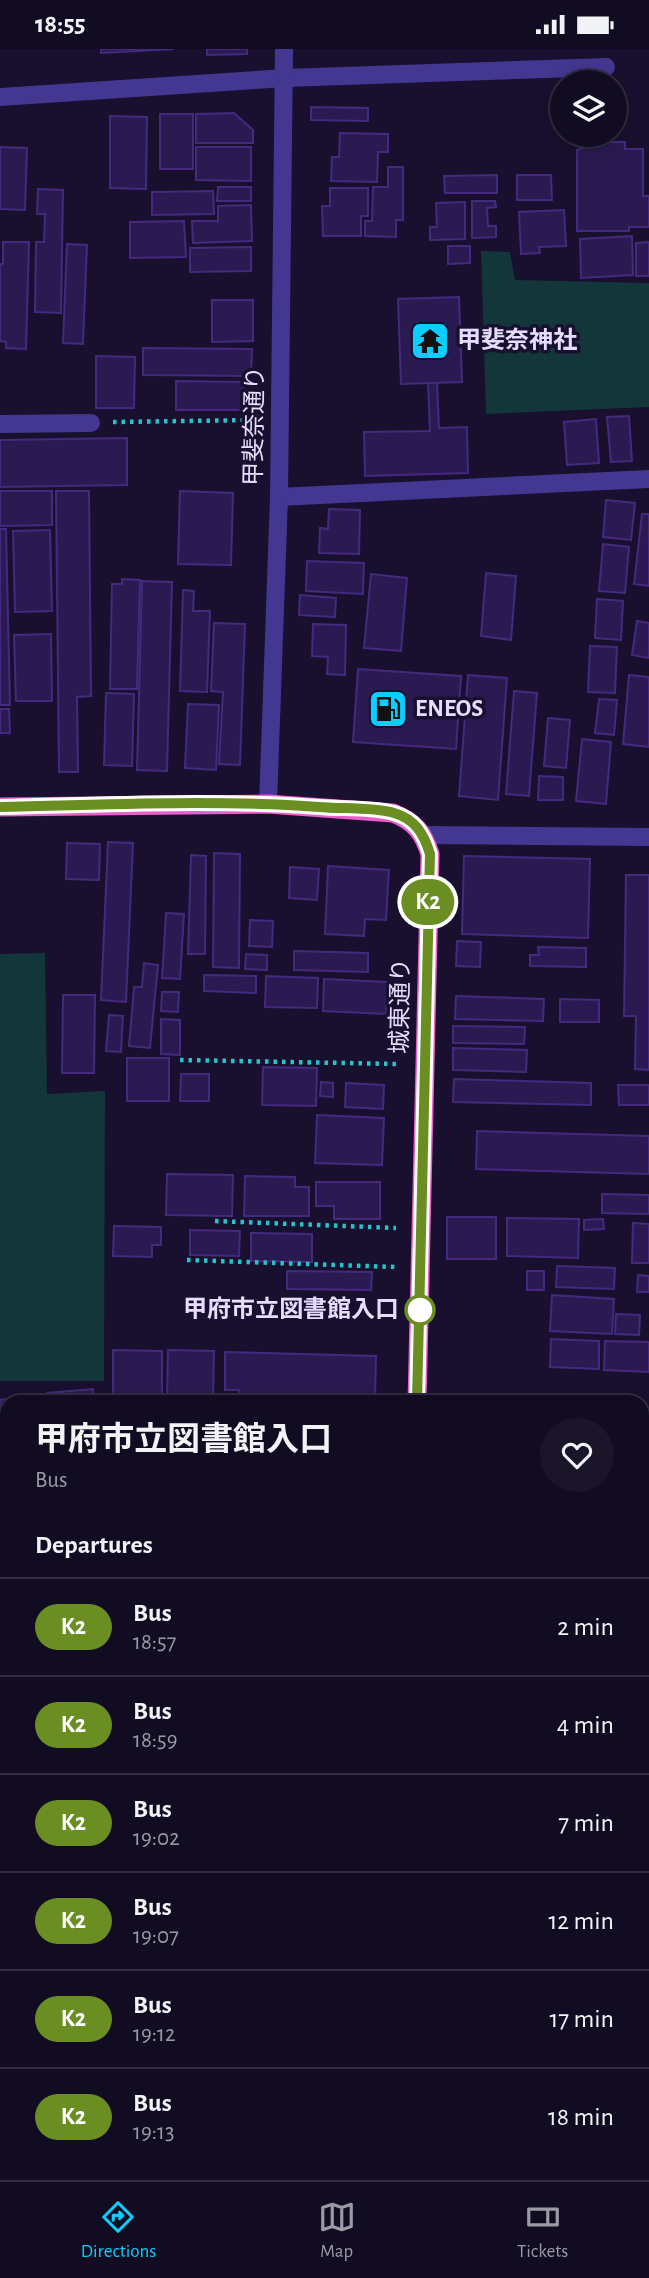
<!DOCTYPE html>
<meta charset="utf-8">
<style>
:root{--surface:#120c22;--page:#1b152a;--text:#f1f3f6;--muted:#9c9ba5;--line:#312c40;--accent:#09ceff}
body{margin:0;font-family:"Alegreya Sans","Noto Sans JP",sans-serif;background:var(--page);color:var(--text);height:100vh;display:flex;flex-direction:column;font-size:26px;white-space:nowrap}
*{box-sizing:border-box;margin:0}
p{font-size:23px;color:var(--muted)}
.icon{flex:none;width:38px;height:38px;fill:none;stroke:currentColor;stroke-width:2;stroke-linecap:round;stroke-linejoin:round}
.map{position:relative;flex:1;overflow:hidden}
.details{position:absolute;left:0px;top:1346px;width:649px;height:786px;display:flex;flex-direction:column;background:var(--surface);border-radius:21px 21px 0 0;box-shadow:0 4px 18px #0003,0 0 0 2px var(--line)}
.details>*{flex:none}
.badge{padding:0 14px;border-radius:23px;font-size:24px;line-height:46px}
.buttons{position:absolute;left:550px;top:21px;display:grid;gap:14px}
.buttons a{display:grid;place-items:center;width:77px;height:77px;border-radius:50%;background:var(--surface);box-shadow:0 4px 18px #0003,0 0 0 2px var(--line);font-size:35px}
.map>.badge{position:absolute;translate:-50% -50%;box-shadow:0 0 0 4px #fff}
h2{padding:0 35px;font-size:26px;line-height:63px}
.round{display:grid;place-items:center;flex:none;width:74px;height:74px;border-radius:37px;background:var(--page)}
.head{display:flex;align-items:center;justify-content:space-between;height:119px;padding:0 35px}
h1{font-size:33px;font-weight:700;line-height:52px}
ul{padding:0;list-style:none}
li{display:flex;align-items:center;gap:21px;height:98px;padding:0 35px;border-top:2px solid var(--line)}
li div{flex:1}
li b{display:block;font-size:26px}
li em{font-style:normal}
li .badge{min-width:77px;font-weight:700;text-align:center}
.status{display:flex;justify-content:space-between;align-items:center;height:49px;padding:0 35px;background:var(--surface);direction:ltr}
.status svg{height:19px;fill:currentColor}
.dock{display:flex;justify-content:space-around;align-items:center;height:98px;border-top:2px solid var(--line);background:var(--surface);font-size:19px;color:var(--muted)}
.dock a{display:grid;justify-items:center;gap:4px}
.dock .on{color:var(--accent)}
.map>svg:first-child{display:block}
.green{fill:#123639}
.building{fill:#2b1a51;stroke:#432a7f;stroke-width:2}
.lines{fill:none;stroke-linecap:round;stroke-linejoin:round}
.path{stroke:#26c3c9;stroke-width:4.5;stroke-dasharray:3.5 5;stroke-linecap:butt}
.service{stroke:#433791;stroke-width:18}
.minor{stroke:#433791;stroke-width:18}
.tertiary{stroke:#433791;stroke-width:18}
.trunk{stroke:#ea5ecb;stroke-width:19}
.line-casing{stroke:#fff;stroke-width:16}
.line{stroke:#6b8e23;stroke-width:10}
.stop-dot{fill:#fff;stroke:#6b8e23;stroke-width:3.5}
.labels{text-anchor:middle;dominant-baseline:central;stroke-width:7;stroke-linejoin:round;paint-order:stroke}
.poi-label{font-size:24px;font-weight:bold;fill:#e4ddff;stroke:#18102e;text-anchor:start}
.street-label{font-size:24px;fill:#e4ddff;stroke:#18102e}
.stop-label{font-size:24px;font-weight:bold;fill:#e4ddff;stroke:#18102e;text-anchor:end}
</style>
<div class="status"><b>18:55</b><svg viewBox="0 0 49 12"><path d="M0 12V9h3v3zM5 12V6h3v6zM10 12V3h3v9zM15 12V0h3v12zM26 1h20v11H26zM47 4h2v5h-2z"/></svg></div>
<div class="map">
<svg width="649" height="2131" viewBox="0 0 649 2131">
<rect width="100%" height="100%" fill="#18102e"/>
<!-- green -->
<g class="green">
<polygon points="481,202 510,203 515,231 649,234 649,358 486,365"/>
<polygon points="45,904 47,1045 105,1042 104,1332 0,1332 0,905"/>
</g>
<!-- building -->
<g class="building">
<polygon points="101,0 174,0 101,4"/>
<polygon points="207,0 247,0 247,5 207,6"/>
<polygon points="311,58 368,59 368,72 311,71"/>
<polygon points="234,64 253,81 253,94 196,94 196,65"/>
<rect x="160" y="65" width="33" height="55"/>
<polygon points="110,67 147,68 146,140 110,139"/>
<polygon points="340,84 388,85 388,103 378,103 377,133 331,132 332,108 339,108"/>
<polygon points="587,93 625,93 625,100 643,100 643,147 649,147 649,178 629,178 629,182 577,182 577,101 583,99"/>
<polygon points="0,98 27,99 25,161 0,160"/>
<polygon points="196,98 251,98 251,132 196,131"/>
<polygon points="388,118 403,118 403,171 396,171 396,188 365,187 365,172 372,172 373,138 388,138"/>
<polygon points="497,126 497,144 445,144 444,127"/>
<polygon points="517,126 551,126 552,151 517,151"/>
<polygon points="218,138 251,138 251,152 217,152"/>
<polygon points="330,139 368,139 368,167 361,167 361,187 323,187 322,157 330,157"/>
<polygon points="38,140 63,141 61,264 35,263 36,193 44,193 45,165 37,165"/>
<polygon points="213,142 214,165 152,166 152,143"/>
<polygon points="472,152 495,152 496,158 487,159 488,177 496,177 496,188 472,189"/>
<polygon points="465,153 465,190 430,191 430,178 437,178 436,154"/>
<polygon points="251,156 252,192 193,194 192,172 218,172 218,157"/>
<polygon points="564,161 566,197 539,198 540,204 521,205 519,163"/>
<polygon points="184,172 186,208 130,209 130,173"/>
<polygon points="632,187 633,226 581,229 580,190"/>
<polygon points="3,193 29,193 26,300 6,299 6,293 0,292 0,215 3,215"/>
<polygon points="649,193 649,227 636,227 636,194"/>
<polygon points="67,195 87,196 83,295 63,294"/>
<polygon points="448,197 470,197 470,214 448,215"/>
<polygon points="251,198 251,222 190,223 190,199"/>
<polygon points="459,248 462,333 401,335 398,250"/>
<polygon points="212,251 253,251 253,292 212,293"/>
<polygon points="143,299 252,300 251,327 143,326"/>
<polygon points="96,307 135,308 134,359 96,359"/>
<polygon points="176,332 243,333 242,361 176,361"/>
<polygon points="428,334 437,334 439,379 467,378 468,424 365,427 364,383 430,382"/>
<polygon points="629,367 632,412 611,413 607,368"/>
<polygon points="596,370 599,414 567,416 564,373"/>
<polygon points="127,389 127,436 0,438 0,391"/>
<polygon points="0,442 52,442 52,476 0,477"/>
<polygon points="56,442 89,442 91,647 77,648 78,723 59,723"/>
<polygon points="180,442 233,444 231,516 178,515"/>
<polygon points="606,451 635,454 631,491 603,488"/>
<polygon points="329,460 360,461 359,505 319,504 320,479 328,480"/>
<polygon points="642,465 649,465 649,537 634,535"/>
<polygon points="0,480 6,480 10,656 0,656"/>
<polygon points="50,481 52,562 15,563 13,482"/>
<polygon points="603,495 629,498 625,544 599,542"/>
<polygon points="307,512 364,514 363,545 306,542"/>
<polygon points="486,524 516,527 511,591 481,587"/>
<polygon points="371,525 407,529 401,602 364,599"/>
<polygon points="122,530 140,531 137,640 110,640 112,535 122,535"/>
<polygon points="142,532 172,533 167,722 137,721"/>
<polygon points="183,541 194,542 193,562 210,562 207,643 180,642"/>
<polygon points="300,546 336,549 335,568 299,566"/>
<polygon points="597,550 623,552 621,591 595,589"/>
<polygon points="637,572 649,574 649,609 632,606"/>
<polygon points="214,574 245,575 240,716 219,715 223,643 211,642"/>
<polygon points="313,575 346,576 345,626 327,625 328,608 312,607"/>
<polygon points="51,585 52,652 16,652 14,586"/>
<polygon points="590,597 617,598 615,644 588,643"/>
<polygon points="358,620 461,627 456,700 353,693"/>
<polygon points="468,626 507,629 498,751 459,747"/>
<polygon points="629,626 649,628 649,698 623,695"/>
<polygon points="514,642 537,644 529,747 506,745"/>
<polygon points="106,644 134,645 132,717 104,716"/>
<polygon points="599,650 617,651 614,686 595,684"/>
<polygon points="188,655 219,656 216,721 185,719"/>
<polygon points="0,660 9,660 10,684 0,684"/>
<polygon points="548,669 570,671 566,719 544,717"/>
<polygon points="582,690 611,693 606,755 576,752"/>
<polygon points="539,727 563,728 563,751 538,751"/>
<polygon points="108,793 133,794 126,953 101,951"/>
<polygon points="67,794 100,795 99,831 66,830"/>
<polygon points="214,804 240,805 239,919 213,918"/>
<polygon points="191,806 206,807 205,905 188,905"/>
<polygon points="464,807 590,810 588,889 462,885"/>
<polygon points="328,817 389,821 386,871 365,870 364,887 325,885"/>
<polygon points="290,818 319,820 317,851 289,849"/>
<polygon points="626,826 649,826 649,1021 635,1020 636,967 624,967"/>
<polygon points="166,864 184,865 180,930 162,929"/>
<polygon points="250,871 273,872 272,898 249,897"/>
<polygon points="457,892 481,893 480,918 456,917"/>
<polygon points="538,898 586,899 586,918 530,917 530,906 539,906"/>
<polygon points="294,902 368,904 368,923 294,921"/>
<polygon points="246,905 267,906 267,921 245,920"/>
<polygon points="144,914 158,916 150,999 129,997 134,938 142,938"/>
<polygon points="204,926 256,927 256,944 204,942"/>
<polygon points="266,927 318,929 317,959 265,958"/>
<polygon points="324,930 387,933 386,965 323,962"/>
<polygon points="162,943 179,943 178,963 161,962"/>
<polygon points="63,946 95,946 94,1024 62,1024"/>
<polygon points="456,947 544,950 543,972 455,970"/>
<polygon points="560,950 599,951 599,973 560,973"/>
<polygon points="109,966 123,967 121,1003 106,1002"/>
<polygon points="161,970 180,971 180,1006 161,1005"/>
<polygon points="453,977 525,978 524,995 453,994"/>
<polygon points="453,999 527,1001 526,1023 453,1021"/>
<rect x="127" y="1009" width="42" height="43"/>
<polygon points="263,1018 317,1019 316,1057 262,1056"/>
<polygon points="181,1025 209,1025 209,1052 180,1052"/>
<polygon points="454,1030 591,1034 591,1056 453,1053"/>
<polygon points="321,1033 333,1034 333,1048 320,1047"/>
<polygon points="346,1034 384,1036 383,1060 345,1058"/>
<polygon points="618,1036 649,1036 649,1056 619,1056"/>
<polygon points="317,1066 384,1069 382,1116 315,1114"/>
<polygon points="477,1082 649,1087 649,1125 476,1120"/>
<polygon points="167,1125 233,1126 232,1167 166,1166"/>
<polygon points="245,1127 295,1128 295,1138 309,1138 309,1167 244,1167"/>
<polygon points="316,1133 380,1133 380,1170 334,1170 334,1157 316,1157"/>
<polygon points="602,1145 649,1146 649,1165 602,1164"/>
<rect x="447" y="1168" width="49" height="42"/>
<polygon points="507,1169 579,1170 578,1209 507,1207"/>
<polygon points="603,1170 604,1180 584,1181 584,1171"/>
<polygon points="633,1174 649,1175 649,1214 632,1214"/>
<polygon points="114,1177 161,1178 161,1196 152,1196 152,1208 113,1207"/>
<polygon points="190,1181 240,1182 239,1207 190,1206"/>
<polygon points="251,1184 312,1185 312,1213 251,1212"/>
<polygon points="557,1217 615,1219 614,1240 556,1238"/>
<polygon points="287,1222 372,1223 371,1241 287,1240"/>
<rect x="527" y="1222" width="17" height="19"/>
<polygon points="638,1226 649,1227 649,1243 637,1243"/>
<polygon points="552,1246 614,1250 612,1285 550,1282"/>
<polygon points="616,1265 640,1266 639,1286 615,1285"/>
<polygon points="551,1290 599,1292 599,1320 550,1318"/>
<polygon points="605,1292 649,1293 649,1323 604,1321"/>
<polygon points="113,1301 162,1302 162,1347 113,1346"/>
<polygon points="168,1301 214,1302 213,1349 167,1348"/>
<polygon points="225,1303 376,1307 375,1353 239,1353 239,1341 225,1341"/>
<polygon points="93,1340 94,1353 48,1353 47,1344"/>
<polygon points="40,1346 41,1353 7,1353 7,1390 0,1391 0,1351"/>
<polygon points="642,1369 649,1370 649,1398 642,1398"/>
<rect x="642" y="1641" width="7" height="49"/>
<rect x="0" y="1748" width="7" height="26"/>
<rect x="642" y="1775" width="7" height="37"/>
<rect x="642" y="1870" width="7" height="24"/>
<polygon points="642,1901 649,1901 649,1928 642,1927"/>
<rect x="642" y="1964" width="7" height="23"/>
<rect x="642" y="2006" width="7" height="77"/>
<polygon points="458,2126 576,2128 576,2131 458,2131"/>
</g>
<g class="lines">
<!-- path -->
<g class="path">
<polyline points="113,373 255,371"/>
<polyline points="180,1011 399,1015"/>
<polyline points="215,1172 396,1179"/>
<polyline points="187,1211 396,1218"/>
</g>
<!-- service -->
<g class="service">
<polyline points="285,29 606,18"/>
<polyline points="0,375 91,374"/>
<polyline points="279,448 649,430"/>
<polyline points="82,2129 252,2131"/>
</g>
<!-- minor -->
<g class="minor">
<polyline points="424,786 649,788"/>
<polyline points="0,1416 7,1416"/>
<polyline points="642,1619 649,1619"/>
<polyline points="0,1696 7,1696"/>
<polyline points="82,2124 82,2131"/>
</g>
<!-- tertiary -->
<g class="tertiary">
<polyline points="0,48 285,29"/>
<polyline points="268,755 279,448 284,0"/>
</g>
<!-- trunk -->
<g class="trunk">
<path d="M0,758L268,755L393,764C415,773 423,783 430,805L417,1353"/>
<polyline points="401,2131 401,2124"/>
</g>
</g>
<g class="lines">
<!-- line casing -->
<g class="line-casing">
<path id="line" d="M0,758C106,756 213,750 319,758C341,760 374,758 394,764C415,770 424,785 430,805L417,1353"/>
</g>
<!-- line -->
<use href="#line" class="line"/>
</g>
<!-- icons -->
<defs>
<g id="temple-square" transform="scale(2.0125)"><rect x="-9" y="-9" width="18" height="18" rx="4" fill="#09ceff" stroke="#18102e"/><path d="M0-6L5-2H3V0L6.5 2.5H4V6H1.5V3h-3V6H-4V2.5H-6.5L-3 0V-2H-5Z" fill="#111"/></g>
<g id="fuel-square" transform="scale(2.0125)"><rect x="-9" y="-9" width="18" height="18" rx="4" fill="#09ceff" stroke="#18102e"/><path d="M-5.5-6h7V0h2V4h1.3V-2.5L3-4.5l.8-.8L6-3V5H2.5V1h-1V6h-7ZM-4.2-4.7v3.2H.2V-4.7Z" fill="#111"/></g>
</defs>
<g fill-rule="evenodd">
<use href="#temple-square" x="430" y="292"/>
<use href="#fuel-square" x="388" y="660"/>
</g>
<!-- markers -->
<circle class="stop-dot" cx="420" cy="1261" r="14"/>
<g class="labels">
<!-- poi labels -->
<g class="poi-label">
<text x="457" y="292">甲斐奈神社</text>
<text x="415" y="660">ENEOS</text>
</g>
<!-- street labels -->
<g class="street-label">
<text transform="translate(255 377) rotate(-89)">甲斐奈通り</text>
<text transform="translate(401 957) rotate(-89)">城東通り</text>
</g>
<!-- stop labels -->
<g class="stop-label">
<text x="399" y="1261">甲府市立図書館入口</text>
</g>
</g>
</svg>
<div class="buttons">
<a><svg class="icon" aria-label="layers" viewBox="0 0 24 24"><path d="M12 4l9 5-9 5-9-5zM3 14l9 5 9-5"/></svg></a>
</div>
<b class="badge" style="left:428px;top:853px;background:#6b8e23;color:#fff">K2</b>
<section class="details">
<div class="head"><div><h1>甲府市立図書館入口</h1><p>Bus</p></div><a class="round"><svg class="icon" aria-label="heart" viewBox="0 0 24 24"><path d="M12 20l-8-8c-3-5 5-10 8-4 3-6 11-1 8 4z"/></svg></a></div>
<h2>Departures</h2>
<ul>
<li><span class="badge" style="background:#6b8e23;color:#fff">K2</span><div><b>Bus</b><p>18:57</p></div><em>2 min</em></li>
<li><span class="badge" style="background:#6b8e23;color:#fff">K2</span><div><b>Bus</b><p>18:59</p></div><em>4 min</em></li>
<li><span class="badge" style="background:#6b8e23;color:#fff">K2</span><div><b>Bus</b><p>19:02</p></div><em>7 min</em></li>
<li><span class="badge" style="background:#6b8e23;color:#fff">K2</span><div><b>Bus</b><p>19:07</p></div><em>12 min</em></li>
<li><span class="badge" style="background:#6b8e23;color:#fff">K2</span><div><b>Bus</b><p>19:12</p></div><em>17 min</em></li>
<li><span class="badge" style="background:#6b8e23;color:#fff">K2</span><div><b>Bus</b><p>19:13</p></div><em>18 min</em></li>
</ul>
</section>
</div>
<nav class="dock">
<a class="on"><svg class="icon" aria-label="directions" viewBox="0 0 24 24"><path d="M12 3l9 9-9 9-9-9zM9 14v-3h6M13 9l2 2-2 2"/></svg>Directions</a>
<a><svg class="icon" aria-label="map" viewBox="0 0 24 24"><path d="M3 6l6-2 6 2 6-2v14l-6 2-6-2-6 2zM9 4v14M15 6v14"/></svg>Map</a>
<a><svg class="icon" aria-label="tickets" viewBox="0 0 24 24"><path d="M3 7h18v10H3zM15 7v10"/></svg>Tickets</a>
</nav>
